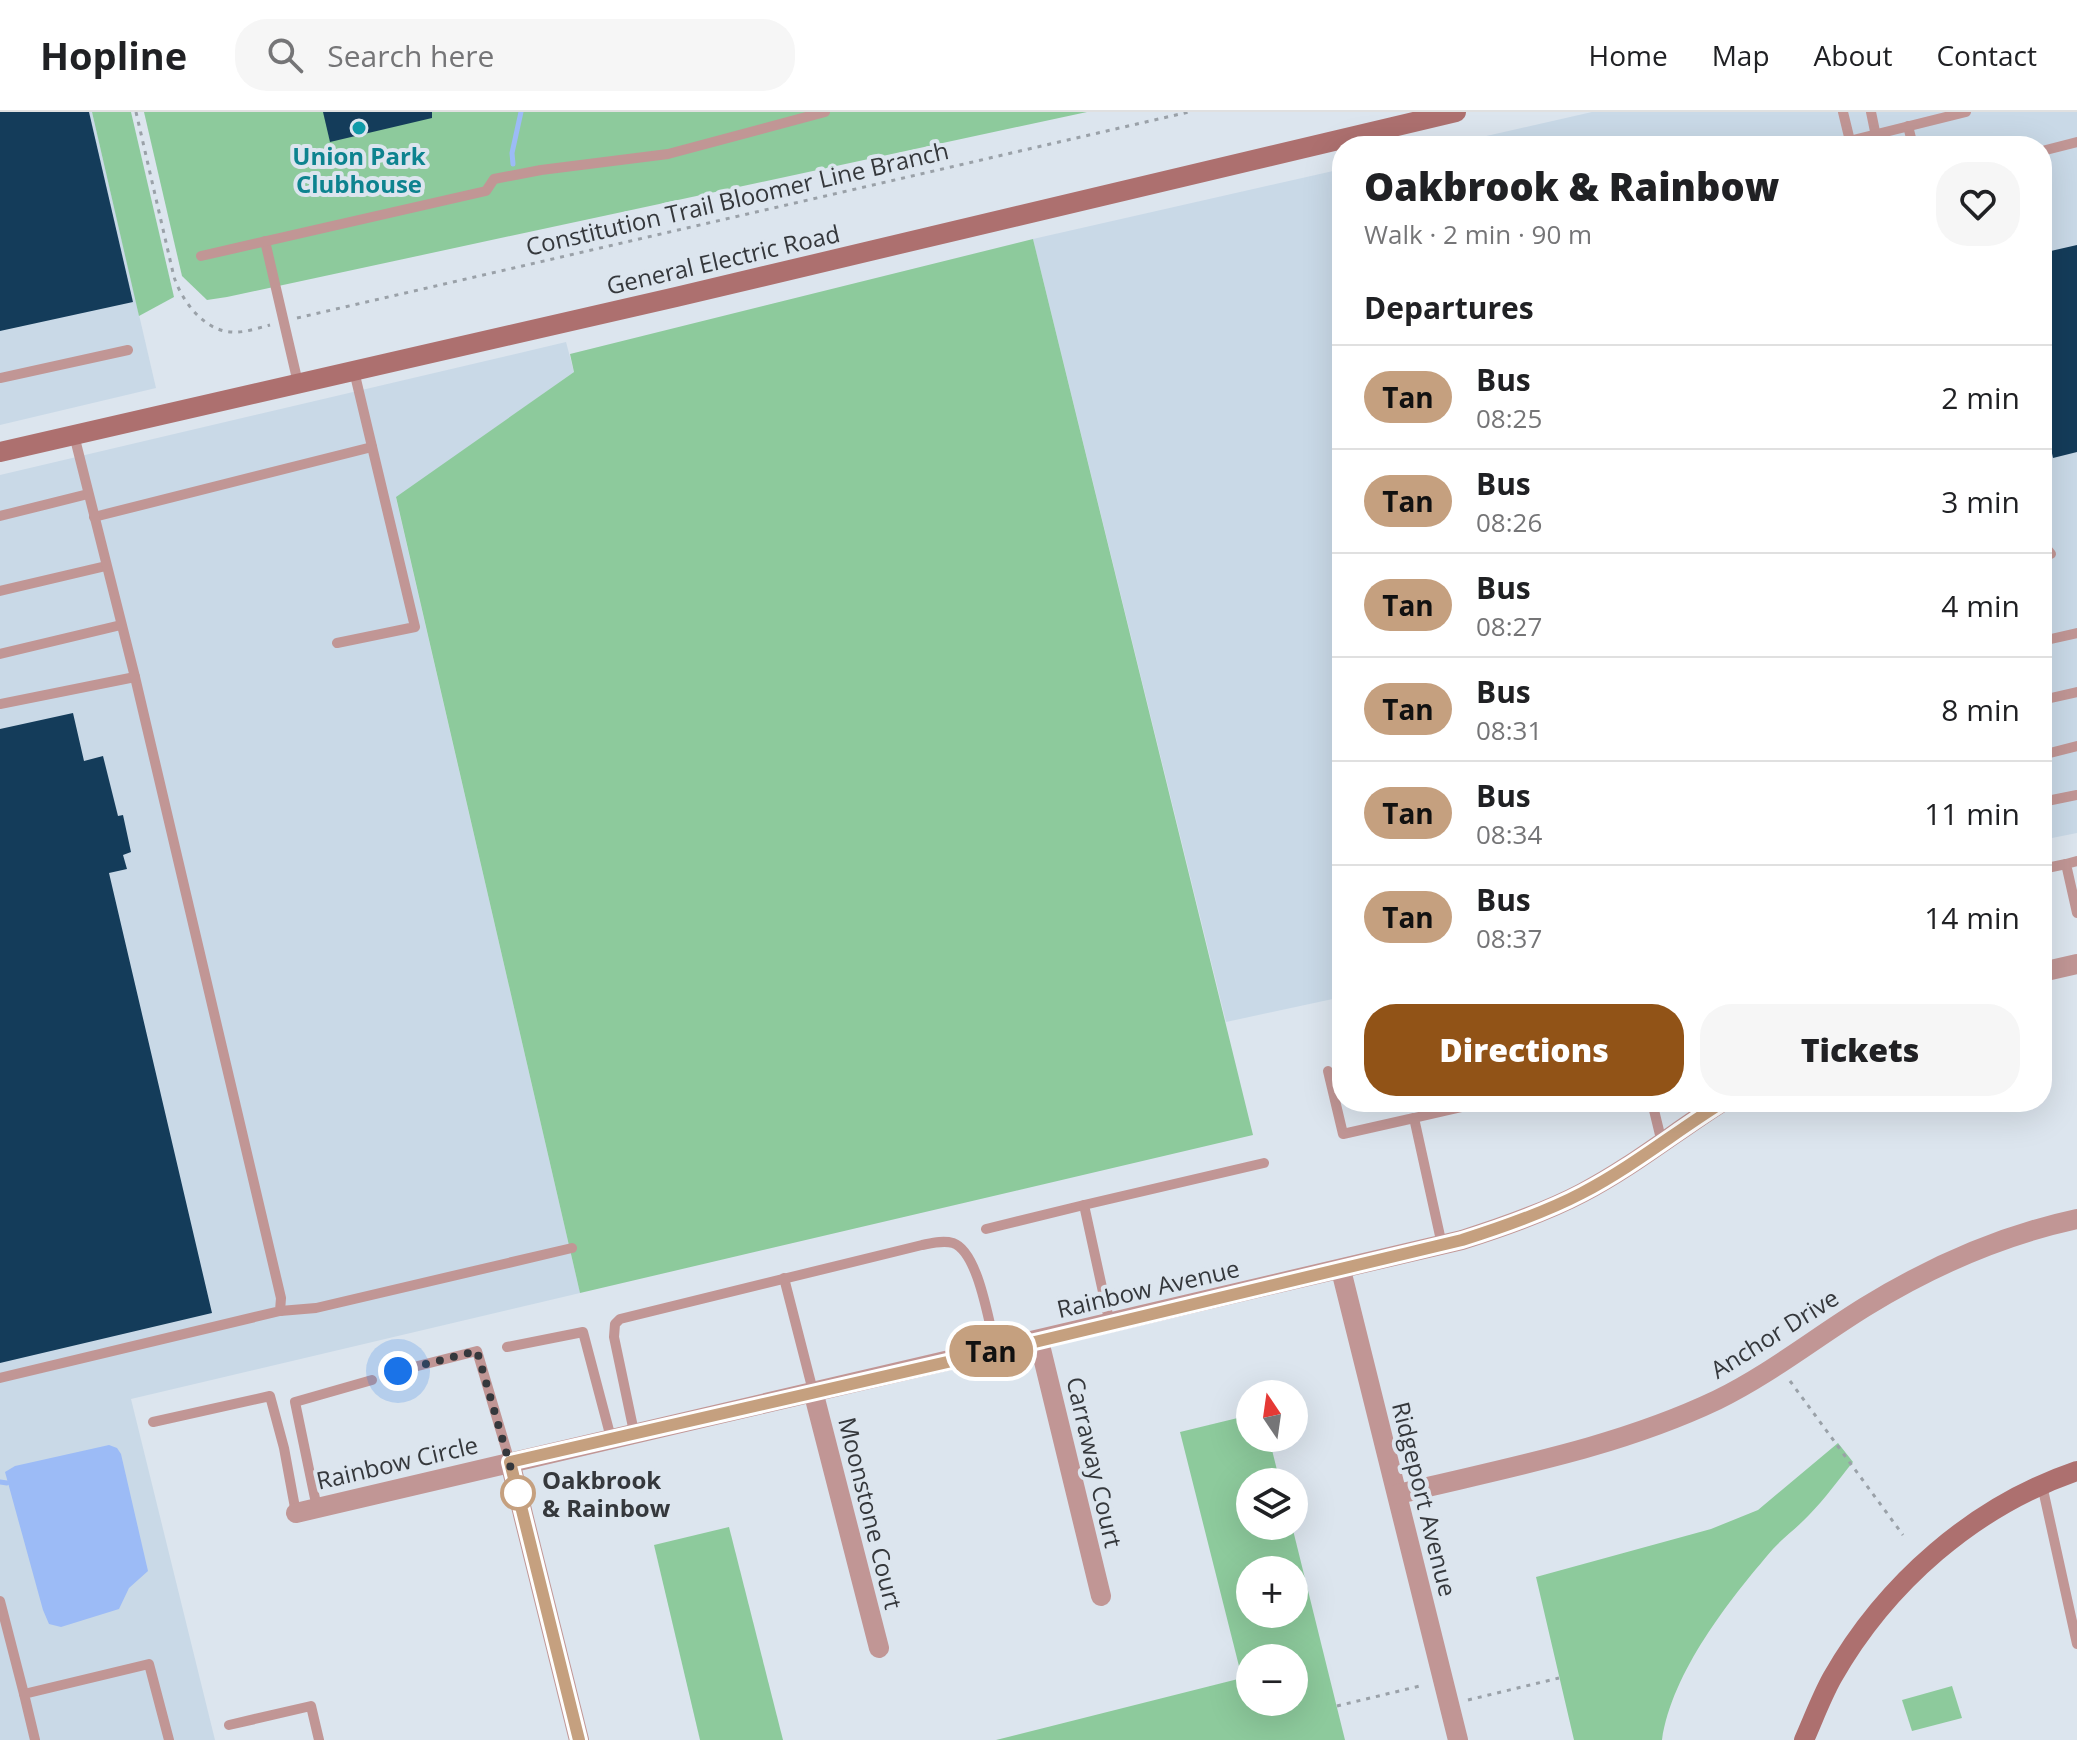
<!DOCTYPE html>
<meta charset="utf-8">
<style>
:root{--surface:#fff;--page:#f6f6f6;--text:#202124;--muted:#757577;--line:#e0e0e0;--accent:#915317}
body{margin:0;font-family:"Open Sans",sans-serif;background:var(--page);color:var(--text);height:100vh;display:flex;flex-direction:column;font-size:30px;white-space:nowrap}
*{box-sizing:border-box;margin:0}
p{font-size:26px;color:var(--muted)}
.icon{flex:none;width:44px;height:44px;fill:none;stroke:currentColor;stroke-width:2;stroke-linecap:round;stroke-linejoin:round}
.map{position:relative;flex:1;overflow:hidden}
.panel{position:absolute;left:1332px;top:24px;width:720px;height:976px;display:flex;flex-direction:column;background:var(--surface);border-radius:32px;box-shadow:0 8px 32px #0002}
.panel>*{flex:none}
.badge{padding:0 16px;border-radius:26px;font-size:28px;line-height:52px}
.needle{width:52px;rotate:347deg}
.controls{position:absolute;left:1236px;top:1268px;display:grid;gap:16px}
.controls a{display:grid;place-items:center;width:72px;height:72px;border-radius:50%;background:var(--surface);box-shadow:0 8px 32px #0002;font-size:40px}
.you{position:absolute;width:40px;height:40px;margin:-20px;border:6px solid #fff;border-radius:50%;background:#1a73e8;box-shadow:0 0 0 12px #1a73e833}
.map>.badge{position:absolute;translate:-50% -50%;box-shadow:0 0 0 4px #fff}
h2{padding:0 32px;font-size:30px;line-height:72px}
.round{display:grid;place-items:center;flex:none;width:84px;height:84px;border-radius:32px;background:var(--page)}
.head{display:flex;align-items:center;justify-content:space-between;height:136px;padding:0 32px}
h1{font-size:38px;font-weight:800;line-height:60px}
.button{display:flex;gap:16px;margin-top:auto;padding:16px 32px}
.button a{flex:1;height:92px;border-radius:32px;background:var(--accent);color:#fff;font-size:32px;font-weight:800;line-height:92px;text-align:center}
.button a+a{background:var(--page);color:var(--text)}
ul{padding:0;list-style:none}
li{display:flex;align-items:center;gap:24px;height:104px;padding:0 32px;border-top:2px solid var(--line)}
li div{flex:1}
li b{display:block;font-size:30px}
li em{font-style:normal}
li .badge{min-width:88px;font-weight:700;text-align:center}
header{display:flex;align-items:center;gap:48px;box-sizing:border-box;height:112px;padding:0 40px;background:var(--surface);border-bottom:2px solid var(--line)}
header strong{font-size:38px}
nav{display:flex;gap:44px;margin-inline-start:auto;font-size:28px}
.search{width:560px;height:72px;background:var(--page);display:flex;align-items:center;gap:20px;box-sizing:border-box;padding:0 28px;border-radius:32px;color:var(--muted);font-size:30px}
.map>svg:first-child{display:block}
.built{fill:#c9d9e7}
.green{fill:#8dca9c;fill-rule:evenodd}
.water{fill:#9cbbf6}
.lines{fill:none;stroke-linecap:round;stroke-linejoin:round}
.stream{stroke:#9cbbf6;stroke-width:5}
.building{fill:#143c5a}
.path{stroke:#9aa1a8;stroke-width:3;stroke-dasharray:4 6;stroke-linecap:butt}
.service{stroke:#c19695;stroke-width:10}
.minor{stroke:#c19695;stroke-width:20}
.secondary{stroke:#ad706f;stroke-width:20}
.line-casing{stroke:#fff;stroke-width:18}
.line{stroke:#c5a07f;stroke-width:12}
.walk{stroke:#35383c;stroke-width:8;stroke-dasharray:0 14.4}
.culture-dot{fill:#0f9aa8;stroke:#dce5ee;stroke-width:3}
.stop-dot{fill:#fff;stroke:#c5a07f;stroke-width:4}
.labels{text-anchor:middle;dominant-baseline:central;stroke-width:8;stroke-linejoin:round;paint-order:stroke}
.culture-label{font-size:24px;font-weight:bold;fill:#0d838f;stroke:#dce5ee}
.street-label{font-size:24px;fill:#35383c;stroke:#dce5ee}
.stop-label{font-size:24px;font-weight:bold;fill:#35383c;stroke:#dce5ee;text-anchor:start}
</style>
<header>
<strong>Hopline</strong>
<div class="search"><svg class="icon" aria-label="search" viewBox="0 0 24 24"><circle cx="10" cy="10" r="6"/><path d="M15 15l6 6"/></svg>Search here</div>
<nav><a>Home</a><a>Map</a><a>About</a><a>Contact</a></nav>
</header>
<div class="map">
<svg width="2077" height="1628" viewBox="0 0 2077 1628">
<rect width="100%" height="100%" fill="#dce5ee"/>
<!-- built -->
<g class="built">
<polygon points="0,0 92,0 156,276 0,313"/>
<polygon points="1592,0 2077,0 2077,721 2042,728 2042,34 1442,34"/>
<polygon points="1342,57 1342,885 1226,910 1033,127"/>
<polygon points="566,230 574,260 396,386 580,1181 131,1287 215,1628 0,1628 0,363"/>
</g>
<!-- green -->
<g class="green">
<polygon points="92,0 131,0 174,185 139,204"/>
<polygon points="144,0 1087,0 227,185 207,188 182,164"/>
<polygon points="1033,127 1253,1023 580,1181 396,385 574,260 570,242"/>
<path d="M1250,1303V1326H1269L1280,1370H1250V1414H1292L1345,1628H996L1242,1566L1180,1320ZM1250,1458H1294V1502H1250ZM1294,1546V1590H1250V1546Z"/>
<path d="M1838,1331L1853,1350C1838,1368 1825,1387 1809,1403C1798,1415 1784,1425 1773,1437C1729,1488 1672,1560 1662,1628H1574L1536,1465L1711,1417L1758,1398Z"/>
<polygon points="729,1415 783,1628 700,1628 654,1433"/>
<polygon points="1952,1574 1962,1606 1912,1619 1902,1588"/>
</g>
<!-- water -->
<polygon class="water" points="109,1333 117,1336 121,1342 148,1459 129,1476 119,1497 61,1515 49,1512 43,1498 5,1360 15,1354"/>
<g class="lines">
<!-- stream -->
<g class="stream">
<polyline points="513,52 512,41 521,0"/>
<polyline points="0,1370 7,1371"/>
</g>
</g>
<!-- building -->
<g class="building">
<polygon points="0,0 89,0 133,190 0,219"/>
<polygon points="323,0 432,0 432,6 330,30"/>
<polygon points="2077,133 2077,340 2053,346 2046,314 2042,315 2042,141"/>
<polygon points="73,601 84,649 103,644 118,704 123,703 131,740 123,743 127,757 109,761 212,1201 0,1251 0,617"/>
</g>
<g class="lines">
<!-- path -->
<g class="path">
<path d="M136,0L174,165C182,189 204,219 232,220C244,221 258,216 270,213"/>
<polyline points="297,206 1189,0"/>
<polyline points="1790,1269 1903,1423"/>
<polyline points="1468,1588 1559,1566"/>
<polyline points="1337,1594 1424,1573"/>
</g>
<!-- service -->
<g class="service">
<polyline points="1843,0 1851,33"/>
<polyline points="1871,0 1878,34"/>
<polyline points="1908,14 1913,34"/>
<polyline points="1829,34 1966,0"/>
<polyline points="2042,39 2077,30"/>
<polyline points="265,129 298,271"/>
<polyline points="201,144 486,79 494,67 541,58 668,42 825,0"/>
<polyline points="0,266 128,238"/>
<polyline points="0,404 88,382"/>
<polyline points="94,405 372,335"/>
<polyline points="2042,431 2051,442"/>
<polyline points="0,479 106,454"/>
<polyline points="2042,529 2077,521"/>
<polyline points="337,531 415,515 354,259"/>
<polyline points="0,542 121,513"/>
<polyline points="2042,588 2077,580"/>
<polyline points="0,592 135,565"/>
<polyline points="2042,643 2077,634"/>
<polyline points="2042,690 2077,683"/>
<polyline points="2077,749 2066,752 2077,801"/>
<polyline points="2042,757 2066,752"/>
<polyline points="1328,959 1343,1022 1414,1006"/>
<polyline points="1652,990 1662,1031"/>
<polyline points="986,1117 1084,1093"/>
<polyline points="1442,1133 1414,1006 1484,990"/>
<polyline points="784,1166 813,1279"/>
<polyline points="280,1199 316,1196 572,1136"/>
<polyline points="1110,1212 1084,1093 1264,1051"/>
<polyline points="507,1235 583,1220 611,1326"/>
<polyline points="398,1259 477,1239 510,1350"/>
<polyline points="0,1266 280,1199 281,1186 135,565 74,323"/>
<polyline points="153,1310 270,1284 284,1336 296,1401"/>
<path d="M634,1320L614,1225L615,1212L620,1207L922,1133C932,1131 943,1128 953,1131C979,1140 989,1213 996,1238"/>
<polyline points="2042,1373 2077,1532"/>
<polyline points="317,1396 295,1290 372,1268"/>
<polyline points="0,1489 24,1582"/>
<polyline points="229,1613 311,1594 319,1628"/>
<polyline points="35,1628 24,1582 149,1552 169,1628"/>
</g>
<!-- minor -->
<g class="minor">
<polyline points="2042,860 2077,852"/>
<polyline points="1341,1158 1458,1628"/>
<polyline points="1039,1229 1101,1484"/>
<polyline points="813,1279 879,1536"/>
<polyline points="510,1350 579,1628"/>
<path d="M1398,1382C1505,1356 1616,1336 1717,1288C1770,1262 1815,1226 1865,1195C1930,1155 2003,1123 2077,1107"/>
<path d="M296,1401L1462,1128C1503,1115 1544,1101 1582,1081C1632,1055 1675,1020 1722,990"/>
</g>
<!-- secondary -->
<g class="secondary">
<polyline points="0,340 676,185 1456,0"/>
<path d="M1804,1628C1813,1608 1821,1586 1832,1566C1886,1471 1974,1394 2077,1359"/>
</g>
</g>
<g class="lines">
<!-- line casing -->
<g class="line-casing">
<path id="line" d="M579,1628L510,1350L1039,1229L1462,1128C1503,1115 1544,1101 1582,1081C1632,1055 1675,1020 1723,990"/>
</g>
<!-- line -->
<use href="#line" class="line"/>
<!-- walk -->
<polyline class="walk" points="398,1259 477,1239 518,1381"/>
</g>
<!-- markers -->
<circle class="culture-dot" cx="359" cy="16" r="8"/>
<circle class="stop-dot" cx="518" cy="1381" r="16"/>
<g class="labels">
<!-- culture labels -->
<g class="culture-label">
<text x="359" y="43">Union Park<tspan x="359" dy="28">Clubhouse</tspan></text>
</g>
<!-- street labels -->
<g class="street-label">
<text transform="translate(737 86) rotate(-13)">Constitution Trail Bloomer Line Branch</text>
<text transform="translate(723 147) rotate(-13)">General Electric Road</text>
<text transform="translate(1148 1176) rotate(-13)">Rainbow Avenue</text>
<text transform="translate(1774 1221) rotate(-32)">Anchor Drive</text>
<text transform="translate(397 1350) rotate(-13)">Rainbow Circle</text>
<text transform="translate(1095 1350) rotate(77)">Carraway Court</text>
<text transform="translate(1425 1387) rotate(76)">Ridgeport Avenue</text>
<text transform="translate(871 1401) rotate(76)">Moonstone Court</text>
</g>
<!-- stop labels -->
<g class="stop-label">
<text x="542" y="1367">Oakbrook<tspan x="542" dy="28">&amp; Rainbow</tspan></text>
</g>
</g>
</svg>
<div class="controls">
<a><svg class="needle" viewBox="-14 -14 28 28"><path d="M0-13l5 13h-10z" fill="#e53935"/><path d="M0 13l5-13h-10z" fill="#757577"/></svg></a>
<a><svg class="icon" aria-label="layers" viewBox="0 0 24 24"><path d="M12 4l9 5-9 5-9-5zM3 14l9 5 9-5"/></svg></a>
<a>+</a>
<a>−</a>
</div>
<div class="you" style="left:398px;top:1259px"></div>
<b class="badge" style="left:991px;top:1239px;background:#c5a07f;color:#111">Tan</b>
<section class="panel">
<div class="head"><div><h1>Oakbrook &amp; Rainbow</h1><p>Walk · 2 min · 90 m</p></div><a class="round"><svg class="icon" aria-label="heart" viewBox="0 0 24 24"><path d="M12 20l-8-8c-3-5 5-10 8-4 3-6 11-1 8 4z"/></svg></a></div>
<h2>Departures</h2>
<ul>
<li><span class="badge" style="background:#c5a07f;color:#111">Tan</span><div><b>Bus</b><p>08:25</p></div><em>2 min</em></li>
<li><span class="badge" style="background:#c5a07f;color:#111">Tan</span><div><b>Bus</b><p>08:26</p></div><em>3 min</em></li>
<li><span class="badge" style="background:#c5a07f;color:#111">Tan</span><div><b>Bus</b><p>08:27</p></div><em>4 min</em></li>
<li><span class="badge" style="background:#c5a07f;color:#111">Tan</span><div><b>Bus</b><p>08:31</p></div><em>8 min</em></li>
<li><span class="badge" style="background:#c5a07f;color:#111">Tan</span><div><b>Bus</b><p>08:34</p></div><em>11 min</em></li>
<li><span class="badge" style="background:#c5a07f;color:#111">Tan</span><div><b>Bus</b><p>08:37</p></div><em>14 min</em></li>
</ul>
<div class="button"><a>Directions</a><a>Tickets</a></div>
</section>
</div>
